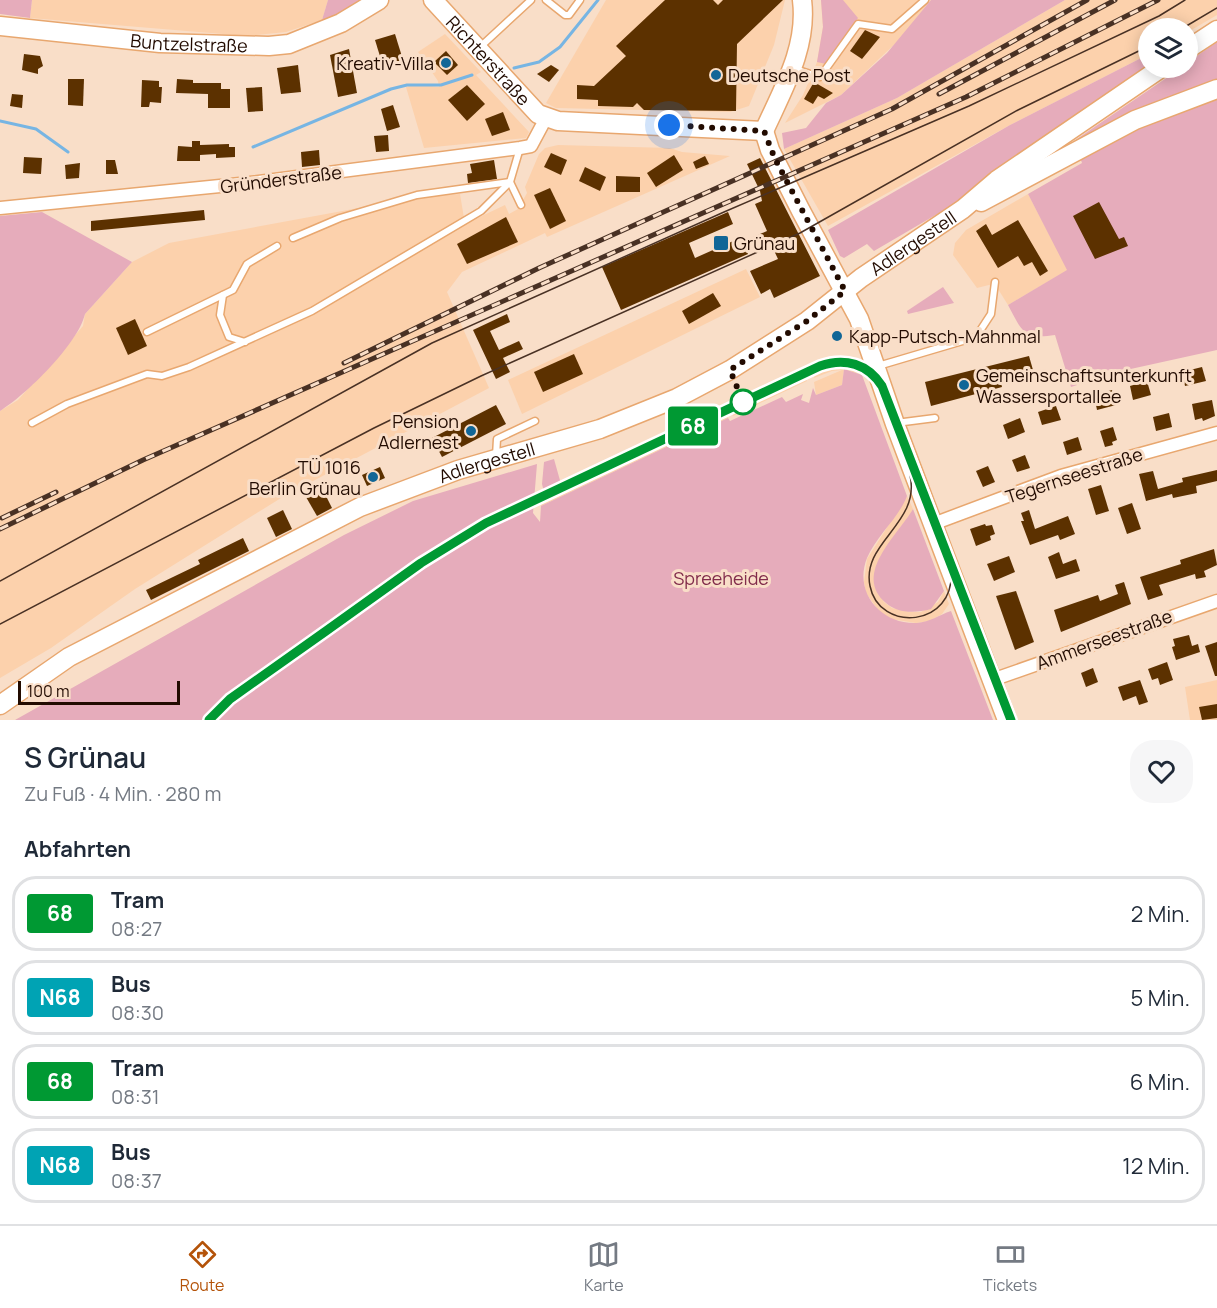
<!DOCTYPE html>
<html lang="de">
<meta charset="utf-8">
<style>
:root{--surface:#fff;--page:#f6f6f7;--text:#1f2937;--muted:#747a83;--line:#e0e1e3;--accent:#b45309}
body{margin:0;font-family:Manrope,sans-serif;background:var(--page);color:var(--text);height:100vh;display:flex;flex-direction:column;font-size:22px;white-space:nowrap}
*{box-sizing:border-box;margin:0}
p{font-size:20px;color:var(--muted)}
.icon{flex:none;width:33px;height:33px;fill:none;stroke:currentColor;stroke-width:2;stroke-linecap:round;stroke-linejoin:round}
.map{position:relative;height:720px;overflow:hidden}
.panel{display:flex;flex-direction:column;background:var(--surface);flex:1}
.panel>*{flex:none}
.badge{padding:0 12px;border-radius:4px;font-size:21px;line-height:39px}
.buttons{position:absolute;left:1138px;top:18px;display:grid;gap:12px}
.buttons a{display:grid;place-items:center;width:60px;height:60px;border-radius:50%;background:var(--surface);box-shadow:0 3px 15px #0003;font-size:30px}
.scale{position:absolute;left:18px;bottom:15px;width:162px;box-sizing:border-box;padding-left:6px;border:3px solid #220b00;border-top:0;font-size:16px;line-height:21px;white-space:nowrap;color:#220b00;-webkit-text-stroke:4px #f9dec8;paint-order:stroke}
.you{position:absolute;width:30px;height:30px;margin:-15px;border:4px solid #fff;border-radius:50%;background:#1a73e8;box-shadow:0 0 0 9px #1a73e833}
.map>.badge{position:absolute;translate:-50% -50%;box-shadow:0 0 0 3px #fff}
h2{padding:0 24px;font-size:22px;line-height:54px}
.round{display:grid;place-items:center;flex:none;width:63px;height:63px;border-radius:24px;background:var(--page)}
.summary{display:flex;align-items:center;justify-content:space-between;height:102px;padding:0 24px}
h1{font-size:28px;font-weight:600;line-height:45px}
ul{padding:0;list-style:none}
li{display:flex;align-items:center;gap:18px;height:75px;margin:0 12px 9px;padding:0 12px;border:3px solid var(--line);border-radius:24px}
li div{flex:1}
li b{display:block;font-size:22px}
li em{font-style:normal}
li .badge{min-width:66px;font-weight:700;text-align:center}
.menu{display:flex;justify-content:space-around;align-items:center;height:84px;border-top:2px solid var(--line);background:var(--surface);font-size:16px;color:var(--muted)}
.menu a{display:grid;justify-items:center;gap:3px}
.menu .active{color:var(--accent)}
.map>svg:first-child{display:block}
.built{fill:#fcd1ac}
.green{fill:#e6acbb}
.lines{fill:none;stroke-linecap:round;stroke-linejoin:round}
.stream{stroke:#77b5e3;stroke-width:3}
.building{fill:#5c3100}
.lane-casing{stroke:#e8a76f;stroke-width:9}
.street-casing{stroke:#e8a76f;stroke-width:15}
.secondary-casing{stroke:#e8a76f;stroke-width:21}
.lane{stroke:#fff;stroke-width:6}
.street{stroke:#fff;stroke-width:12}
.secondary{stroke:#fff;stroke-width:18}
.tram{stroke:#493124;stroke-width:1.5}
.rail-casing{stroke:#493124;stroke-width:5}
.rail{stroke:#f9dec8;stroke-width:3;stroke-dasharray:9;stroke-linecap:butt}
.line-casing{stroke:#fff;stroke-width:14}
.line{stroke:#093;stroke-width:9}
.walk{stroke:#220b00;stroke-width:6;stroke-dasharray:0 10.8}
.poi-dot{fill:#116697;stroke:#f9dec8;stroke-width:2}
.stop-dot{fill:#fff;stroke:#093;stroke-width:3}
.labels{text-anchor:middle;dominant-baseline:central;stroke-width:6;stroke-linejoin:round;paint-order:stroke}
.street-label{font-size:18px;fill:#220b00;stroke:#f9dec8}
.poi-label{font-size:18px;fill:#220b00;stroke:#f9dec8;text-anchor:start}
.park-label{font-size:18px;fill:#822c4b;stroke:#f9dec8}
</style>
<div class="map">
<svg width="1217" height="720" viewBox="0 0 1217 720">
<rect width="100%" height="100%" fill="#f9dec8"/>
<!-- built -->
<g class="built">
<polygon points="32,0 328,0 322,20 286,32 247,36 30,18"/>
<polygon points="606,0 785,0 774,45 749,106 730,112 556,108 546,103"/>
<polygon points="821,0 931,0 900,39 841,95 785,123 803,95 817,62 823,27"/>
<polygon points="1065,0 1217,0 1217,15 1188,32 1188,28 1149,28 1149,54 1010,125 828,226 784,149 897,98"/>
<polygon points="445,34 481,72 476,75 529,132 526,138 424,148 406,87 416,84 439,87 438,81 418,52"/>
<polygon points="558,145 670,148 682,152 730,156 547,237 545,233 462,272 447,292 489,388 281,498 135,589 51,648 0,678 0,411 18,400 83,326 85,314 132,262 169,243 413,198 460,194 465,224 505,205 509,214 518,209 527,193 525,187 539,154 545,148"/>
<polygon points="1028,194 1068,270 1008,305 998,289 989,285 977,288 953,255 955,243 966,230"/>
<polygon points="746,269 760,297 522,414 508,380"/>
<polygon points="839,359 857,361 862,375 844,369 842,385 816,395 814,382 842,370 832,371 814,378 818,365"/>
<polygon points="802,373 807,381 733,416 729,407"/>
<polygon points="723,406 728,418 541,506 540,494"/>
<polygon points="907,496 913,509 874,584 884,602 892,608 910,612 921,612 938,602 944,591 949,604 942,614 930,621 916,623 891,619 880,613 866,593 864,582 867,559"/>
<polygon points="1217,680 1217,720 1190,720 1185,687"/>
</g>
<!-- green -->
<g class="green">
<polygon points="0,0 32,0 30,18 0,14"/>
<polygon points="328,0 363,0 352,8 322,20"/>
<polygon points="821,0 843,0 858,18 826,64 817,62 823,27"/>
<polygon points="931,0 1065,0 897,98 784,149 782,133 806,128 826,103 841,95 887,53"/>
<path d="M1217,42V350L1117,372L1071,387L1055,335C1023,340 1022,331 1008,305L1067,270L1028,194L1082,163L1074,141L1181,68H1188V62Z"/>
<polygon points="1149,54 1149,67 951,206 874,251 867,244 844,258 840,256 828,230 1010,125"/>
<path d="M42,212L132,262L85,314C78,344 26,395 0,411V216Z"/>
<polygon points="943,287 954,303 908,314 907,311"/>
<path d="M844,369L862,375L907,496C898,519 877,535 867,558C853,593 882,625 917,623C930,622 939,615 951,611L993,720H15L344,535L413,501L537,464L533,513L540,522L541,506L728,418L730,421L782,397L786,402L803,394L801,400L809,403L813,388L816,395L842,385Z"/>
<polygon points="554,459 561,484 544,492 542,484 544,462"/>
<path d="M913,509L944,591L931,609C916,613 898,614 886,603C852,574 898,535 913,509Z"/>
</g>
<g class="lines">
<!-- stream -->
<g class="stream">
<polyline points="514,68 539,62 560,47 598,0"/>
<polyline points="0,121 36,129 68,152"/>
<polyline points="253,147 391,89 407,85 441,85 472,75"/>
</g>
</g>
<!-- building -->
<g class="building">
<polygon points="665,0 713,0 718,5 723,0 783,0 737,44 736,111 644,110 637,103 633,107 598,106 598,100 577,99 577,85 594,86 626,56 616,46"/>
<polygon points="865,30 880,37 862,59 850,51"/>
<polygon points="395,34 403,60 383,66 375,40"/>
<polygon points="349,49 357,93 338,97 330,55"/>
<polygon points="446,51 458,65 447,75 434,62"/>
<polygon points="24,54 40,56 43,66 38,69 38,74 22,70"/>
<polygon points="298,65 301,92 281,94 277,68"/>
<polygon points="551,65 559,70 549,82 537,74"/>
<polygon points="68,79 84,79 83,106 68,105"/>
<polygon points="177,79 193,80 193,83 221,83 221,89 230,89 230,108 208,108 208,94 176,93"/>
<polygon points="142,80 159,81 159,87 162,87 161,103 150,102 149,107 141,107"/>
<polygon points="814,82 833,93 824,99 818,96 813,104 804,99"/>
<polygon points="467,85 485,104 467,121 448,100"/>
<polygon points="262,87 263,111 248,112 246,88"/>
<polygon points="12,94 23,95 22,108 10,106"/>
<polygon points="393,105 400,127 387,131 381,109"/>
<polygon points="503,112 510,130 492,136 485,119"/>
<polygon points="388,135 389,151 376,152 374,136"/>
<polygon points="192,141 200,141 200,145 229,144 229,147 235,147 235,157 216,158 216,154 200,155 200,161 177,161 178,146 192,147"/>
<polygon points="319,150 320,165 302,167 301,152"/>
<polygon points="551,153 567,160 561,175 544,167"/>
<polygon points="674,155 683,170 656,187 647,173"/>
<polygon points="705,156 709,164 696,169 693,162"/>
<polygon points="24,157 42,158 41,174 23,173"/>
<polygon points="760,158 820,276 774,298 770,289 761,294 750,271 778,259 769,240 746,250 748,254 621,310 602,267 728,212 733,224 689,243 695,258 740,238 742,242 767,231 755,204 762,201 760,191 747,164"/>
<polygon points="106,160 115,160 118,174 106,174"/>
<polygon points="494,160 497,179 468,183 467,174 472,173 470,164"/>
<polygon points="80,163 79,178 66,179 65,165"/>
<polygon points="585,167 606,177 600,191 579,181"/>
<polygon points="616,176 640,177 640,192 616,192"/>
<polygon points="550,188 566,221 550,229 534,195"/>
<polygon points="1099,202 1119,239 1124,237 1128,246 1095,259 1073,216"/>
<polygon points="204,210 205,220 91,231 91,221"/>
<polygon points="506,217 518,242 467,264 457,244"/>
<polygon points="1018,220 1048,271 1040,276 1032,262 1024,266 1018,256 998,268 976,231 986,224 992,235"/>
<polygon points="713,293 721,306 689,324 682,311"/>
<polygon points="507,314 510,322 490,331 499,350 519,341 523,349 503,358 510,372 496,379 473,330"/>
<polygon points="135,319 147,346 128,355 116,328"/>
<polygon points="574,354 583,374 543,392 534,372"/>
<polygon points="1029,356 1033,370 1000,379 1002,387 931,406 925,382"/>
<polygon points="1202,367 1206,381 1185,386 1182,372"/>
<polygon points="1124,371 1126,380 1114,383 1111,374"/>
<polygon points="1147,381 1151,395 1133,400 1130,386"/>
<polygon points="1112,390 1116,405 1097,410 1094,395"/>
<polygon points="1212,400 1215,416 1203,421 1202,418 1195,420 1192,404"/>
<polygon points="496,405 506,424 442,457 432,438"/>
<polygon points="1056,406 1061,420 1042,425 1038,412"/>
<polygon points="1169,413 1172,427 1156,431 1153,417"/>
<polygon points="1020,418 1025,432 1008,439 1003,425"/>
<polygon points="1113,427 1117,440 1112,442 1113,445 1105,447 1100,431"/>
<polygon points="1078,437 1082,450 1067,455 1063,442"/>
<polygon points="1025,455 1030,468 1017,472 1012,460"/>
<polygon points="988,466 995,482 983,487 976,471"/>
<polygon points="380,467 385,478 367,486 362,475"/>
<polygon points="1217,470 1217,481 1196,486 1197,493 1173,498 1172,494 1146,501 1139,474 1153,471 1158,489 1183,482 1182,478"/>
<polygon points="1101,485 1109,511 1096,515 1088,489"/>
<polygon points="322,488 332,508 317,516 306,497"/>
<polygon points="1132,503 1141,529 1127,534 1118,508"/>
<polygon points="283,510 292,529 276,537 267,518"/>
<polygon points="1029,510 1035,529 1068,516 1075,534 1060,540 1058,535 1030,545 1021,521 1024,521 1021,513"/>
<polygon points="985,524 986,526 992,525 995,534 990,536 991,540 976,546 970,529"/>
<polygon points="243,538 249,551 151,600 146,590 200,564 198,560"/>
<polygon points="1214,549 1217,565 1204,571 1206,577 1196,579 1195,574 1159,585 1163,595 1148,600 1140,577 1181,564 1180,560"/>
<polygon points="1059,552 1063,564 1076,559 1080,571 1056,579 1048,557"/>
<polygon points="1009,556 1015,572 994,581 987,564"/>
<polygon points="1124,582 1131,604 1061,632 1054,610 1098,595 1100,601 1118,594 1115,585"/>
<polygon points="1016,591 1034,642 1015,650 996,596"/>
<polygon points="1189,635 1192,646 1198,644 1200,652 1176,660 1172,647 1175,646 1173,639"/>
<polygon points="1217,642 1217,676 1215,676 1205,646"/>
<polygon points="1167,662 1173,680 1160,685 1158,678 1152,680 1148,669"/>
<polygon points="1093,668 1098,682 1086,687 1081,673"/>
<polygon points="1140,680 1148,702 1139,705 1136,696 1123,701 1118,687"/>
<polygon points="1217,704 1217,718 1202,720 1199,707"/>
</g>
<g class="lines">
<!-- lane casing -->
<g class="lane-casing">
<g id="lane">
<polyline points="546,0 565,15 569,15 580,0"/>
<polyline points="479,48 531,0"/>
<polyline points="795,69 820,77 858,24 892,29 925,0"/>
<polyline points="293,238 340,218 417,195 510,182 521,205"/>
<polyline points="223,295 220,315 229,337 245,342"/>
<polyline points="147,332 233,290 247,264 277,246"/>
<polyline points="878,366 976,337 991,314 995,282"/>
<polyline points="32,423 67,404 147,374 162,376 189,367 312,311 481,211 510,182 520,148"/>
<polyline points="896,423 935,418"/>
<polyline points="496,456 497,439 535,421"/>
</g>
</g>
<!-- street casing -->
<g class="street-casing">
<g id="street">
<polyline points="0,208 250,183 520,148 531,146 546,118"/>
<polyline points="933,524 1061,476 1217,433"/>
<polyline points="992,680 1217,601"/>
</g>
</g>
<!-- secondary casing -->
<g class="secondary-casing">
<g id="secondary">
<path id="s1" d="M433,0L538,114L558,121L764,131"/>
<path id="s2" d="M0,26L160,43L269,46L289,44L341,23L379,0"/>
<polyline points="1188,49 1217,30"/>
<polyline points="764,131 770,150 801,211 859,319 895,424 1007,720"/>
<path d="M764,131C783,89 808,47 802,0"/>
<polyline points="981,202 1135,120 1217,89"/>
<path id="s3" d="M0,705L69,657L360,507L458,470L600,429L677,398L730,370L807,321L861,278L963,209L997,180L1161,68"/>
</g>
</g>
<!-- lane -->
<use href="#lane" class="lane"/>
<!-- street -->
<use href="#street" class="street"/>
<!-- secondary -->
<use href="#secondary" class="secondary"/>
<!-- tram -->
<g class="tram">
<polyline points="1183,28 1217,8"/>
<path d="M910,475C921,524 861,542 870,586C879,633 956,628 951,570"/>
<polyline points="0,581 432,343 724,212 969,106 1159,16 1185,0"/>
<polyline points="0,624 374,428 481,376 800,233 1018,110 1149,46"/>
<path d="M209,720L230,699L421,563L486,523L821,366C845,357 868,364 882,386L1011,720"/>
</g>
<!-- rail casing -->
<g class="rail-casing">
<g id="rail">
<polyline points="939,94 1115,0"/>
<polyline points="344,363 539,268 892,109 1087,0"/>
<polyline points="2,518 56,492"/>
<polyline points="0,529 143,460 966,97 1158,0"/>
</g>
</g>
<!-- rail -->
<use href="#rail" class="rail"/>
</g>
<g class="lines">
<!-- line casing -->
<g class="line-casing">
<path id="line" d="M209,720L230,699L326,631L421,563L486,523L820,366C845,357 868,364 882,386L1011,720"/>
</g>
<!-- line -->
<use href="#line" class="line"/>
<!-- walk -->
<polyline class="walk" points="669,125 764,131 775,159 845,291 807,321 730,370 743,402"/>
</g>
<!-- markers -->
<g class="poi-dot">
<circle cx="446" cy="63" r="6"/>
<circle cx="716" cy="75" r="6"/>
<rect x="713" y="235" width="16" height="16" rx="3"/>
<circle cx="837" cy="336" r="6"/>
<circle cx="964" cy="385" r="6"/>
<circle cx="471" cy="431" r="6"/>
<circle cx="373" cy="477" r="6"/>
</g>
<circle class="stop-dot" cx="743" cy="402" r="12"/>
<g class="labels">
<!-- street labels -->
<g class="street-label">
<text stroke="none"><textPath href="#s2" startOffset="190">Buntzelstraße</textPath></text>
<text stroke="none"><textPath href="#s1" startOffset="82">Richterstraße</textPath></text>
<text transform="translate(281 179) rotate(-7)">Gründerstraße</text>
<text stroke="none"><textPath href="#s3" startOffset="1030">Adlergestell</textPath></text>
<text stroke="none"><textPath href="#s3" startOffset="546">Adlergestell</textPath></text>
<text transform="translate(1074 475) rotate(-18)">Tegernseestraße</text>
<text transform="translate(1104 639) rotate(-20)">Ammerseestraße</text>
</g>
<!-- poi labels -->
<g class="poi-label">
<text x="434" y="63" text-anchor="end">Kreativ-Villa</text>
<text x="728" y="75">Deutsche Post</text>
<text x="734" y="243">Grünau</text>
<text x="849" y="336">Kapp-Putsch-Mahnmal</text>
<text x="976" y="375">Gemeinschaftsunterkunft<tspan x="976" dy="21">Wassersportallee</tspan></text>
<text x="459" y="421" text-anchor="end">Pension<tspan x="459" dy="21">Adlernest</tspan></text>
<text x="361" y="467" text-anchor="end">TÜ 1016<tspan x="361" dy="21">Berlin Grünau</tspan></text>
</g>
<!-- park labels -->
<g class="park-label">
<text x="721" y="578">Spreeheide</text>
</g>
</g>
</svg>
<div class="buttons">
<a><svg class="icon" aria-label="layers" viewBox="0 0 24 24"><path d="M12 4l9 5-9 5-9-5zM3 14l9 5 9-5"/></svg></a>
</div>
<div class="scale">100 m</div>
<div class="you" style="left:669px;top:125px"></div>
<b class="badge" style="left:693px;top:426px;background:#093;color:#fff">68</b>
</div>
<section class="panel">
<div class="summary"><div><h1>S Grünau</h1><p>Zu Fuß · 4 Min. · 280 m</p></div><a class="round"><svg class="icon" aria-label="heart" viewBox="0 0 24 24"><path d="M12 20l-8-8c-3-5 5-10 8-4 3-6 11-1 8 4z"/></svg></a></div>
<h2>Abfahrten</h2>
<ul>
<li><span class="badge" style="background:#093;color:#fff">68</span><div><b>Tram</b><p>08:27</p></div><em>2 Min.</em></li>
<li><span class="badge" style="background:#00a3b4;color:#fff">N68</span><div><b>Bus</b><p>08:30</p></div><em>5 Min.</em></li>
<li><span class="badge" style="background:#093;color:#fff">68</span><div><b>Tram</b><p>08:31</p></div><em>6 Min.</em></li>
<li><span class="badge" style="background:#00a3b4;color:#fff">N68</span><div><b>Bus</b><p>08:37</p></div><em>12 Min.</em></li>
</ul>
</section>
<nav class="menu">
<a class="active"><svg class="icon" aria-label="directions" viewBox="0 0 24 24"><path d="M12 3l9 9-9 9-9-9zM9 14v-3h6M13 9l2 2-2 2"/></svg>Route</a>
<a><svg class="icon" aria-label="map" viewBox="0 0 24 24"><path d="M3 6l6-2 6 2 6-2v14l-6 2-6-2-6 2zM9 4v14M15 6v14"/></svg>Karte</a>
<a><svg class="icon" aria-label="tickets" viewBox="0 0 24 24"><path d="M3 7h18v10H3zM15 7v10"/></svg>Tickets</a>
</nav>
